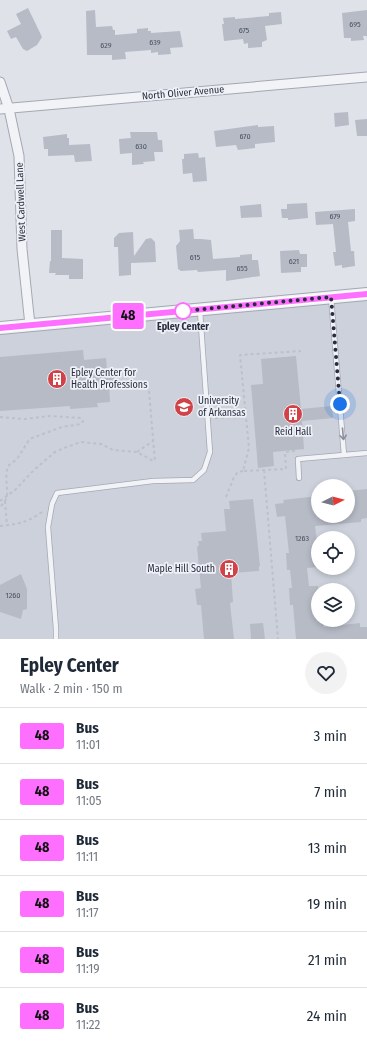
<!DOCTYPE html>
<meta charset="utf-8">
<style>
:root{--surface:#fff;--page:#f2f2f3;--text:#1f2937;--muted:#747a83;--line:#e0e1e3}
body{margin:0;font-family:"Fira Sans Condensed",sans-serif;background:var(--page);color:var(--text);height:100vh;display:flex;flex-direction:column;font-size:15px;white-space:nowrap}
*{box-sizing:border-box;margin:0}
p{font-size:13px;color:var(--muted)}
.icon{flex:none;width:22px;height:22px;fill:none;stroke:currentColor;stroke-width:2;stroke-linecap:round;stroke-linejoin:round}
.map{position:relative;height:639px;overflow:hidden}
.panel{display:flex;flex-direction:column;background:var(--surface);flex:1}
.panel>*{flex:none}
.badge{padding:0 8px;border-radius:3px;font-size:14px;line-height:26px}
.needle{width:26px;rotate:84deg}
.tools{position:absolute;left:311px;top:479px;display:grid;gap:8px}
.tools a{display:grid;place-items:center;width:44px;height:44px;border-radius:50%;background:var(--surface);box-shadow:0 2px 6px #0003;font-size:20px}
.you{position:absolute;width:20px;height:20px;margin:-10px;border:3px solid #fff;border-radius:50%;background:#1a73e8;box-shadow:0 0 0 6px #1a73e833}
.map>.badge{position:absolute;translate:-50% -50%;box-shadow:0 0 0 2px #fff}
.round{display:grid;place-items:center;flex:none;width:42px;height:42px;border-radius:21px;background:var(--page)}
.headline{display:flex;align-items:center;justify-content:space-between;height:68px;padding:0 20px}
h1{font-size:19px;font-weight:700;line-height:30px}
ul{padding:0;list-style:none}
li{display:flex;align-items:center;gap:12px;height:56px;padding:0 20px;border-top:1px solid var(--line)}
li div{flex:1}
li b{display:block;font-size:15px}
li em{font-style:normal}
li .badge{min-width:44px;font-weight:700;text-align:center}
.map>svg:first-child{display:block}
.built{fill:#cdd1db;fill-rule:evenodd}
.building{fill:#b6bbc6}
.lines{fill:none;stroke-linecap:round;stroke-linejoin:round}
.service-casing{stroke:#a4a8b3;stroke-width:6}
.minor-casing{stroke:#a4a8b3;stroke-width:11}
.tertiary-casing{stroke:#a4a8b3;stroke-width:14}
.path{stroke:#bdc0c7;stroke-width:2;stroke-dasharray:3 3;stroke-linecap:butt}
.service{stroke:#f2f3f7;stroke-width:4.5}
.minor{stroke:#f2f3f7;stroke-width:9}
.tertiary{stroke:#f2f3f7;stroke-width:12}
.oneway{stroke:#8d909c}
.line-casing{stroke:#fff;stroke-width:9}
.line{stroke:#ff6fff;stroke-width:6}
.walk{stroke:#282e40;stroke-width:4;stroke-dasharray:0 7.2}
.stop-dot{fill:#fff;stroke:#ff6fff;stroke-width:2}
.labels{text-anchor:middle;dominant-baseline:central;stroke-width:3.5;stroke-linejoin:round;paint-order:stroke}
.number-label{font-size:8px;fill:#4c5162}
.street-label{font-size:10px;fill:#282e40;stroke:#eff1f6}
.stop-label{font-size:10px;font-weight:bold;fill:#282e40;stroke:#eff1f6}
.poi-label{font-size:10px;fill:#282e40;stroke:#eff1f6;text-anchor:start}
</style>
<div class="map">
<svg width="367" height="639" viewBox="0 0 367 639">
<rect width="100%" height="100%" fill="#dfe2e9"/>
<!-- built -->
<path class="built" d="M367,294V639H0V328ZM318,486H348V516H318ZM318,538H348V568H318ZM318,590H348V620H318Z"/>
<!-- building -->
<g class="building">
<polygon points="28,8 42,37 37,45 27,51 23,49 16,37 11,39 7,31 21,24 16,14"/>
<polygon points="95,10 96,27 112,26 113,30 115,30 115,35 137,33 137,29 148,28 148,31 151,31 151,33 180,31 183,47 170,48 171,54 158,55 158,52 151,53 151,50 125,52 126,59 112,60 112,55 87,55 86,11"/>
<polygon points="367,10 367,36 363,36 364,40 351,41 351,38 344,38 342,13"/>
<polygon points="281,12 282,24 265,26 267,40 262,42 262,47 248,48 248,43 244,44 243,39 224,41 222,24 224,24 223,18 235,17 235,19 269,16 269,13"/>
<polygon points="348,112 349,125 335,127 334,113"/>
<polygon points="367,119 367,136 357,136 355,120"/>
<polygon points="258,125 258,127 274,126 275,142 255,144 255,148 238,150 236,145 216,147 214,131"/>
<polygon points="130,132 157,132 158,140 162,140 163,152 154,152 155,161 143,162 144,164 132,165 132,153 120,154 119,139 131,138"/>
<polygon points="67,134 67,138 69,138 69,145 90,144 92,161 75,162 74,155 48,156 48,149 44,149 43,137"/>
<polygon points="198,153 199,158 205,157 207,181 193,182 192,173 183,174 182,159 184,159 184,154"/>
<polygon points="307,203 308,218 288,220 288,218 282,218 281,209 287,209 287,204"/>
<polygon points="261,204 262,217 241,218 240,206"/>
<polygon points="355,209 355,221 348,222 351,251 354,251 355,266 342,268 342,265 335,266 333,252 336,252 333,224 316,225 315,212"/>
<polygon points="193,229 194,239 201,239 211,240 213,259 240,257 240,255 252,254 252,260 258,260 260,276 226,281 226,270 198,272 197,270 181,271 178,269 176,246 180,241 179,230"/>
<polygon points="51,230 62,230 62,258 83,259 83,279 69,279 69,275 55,275 56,273 49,273 50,261 51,261"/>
<polygon points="133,232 134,256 146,239 151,238 155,242 156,262 131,263 131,275 119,276 118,247 114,247 114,238 119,233"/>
<polygon points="299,250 300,254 307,254 307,267 301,267 301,272 281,273 280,251"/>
<polygon points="83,350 84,360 106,358 107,370 113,370 114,382 109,383 110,402 97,403 98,407 70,409 70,406 0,411 0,357"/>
<polygon points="296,356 301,409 332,406 333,418 302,421 304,449 273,452 274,466 258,468 251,385 263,384 261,359"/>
<polygon points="367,489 367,518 361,519 361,522 315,526 318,550 318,567 307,568 309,586 318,586 318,620 323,620 324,627 360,623 360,627 367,627 367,639 296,639 293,605 290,605 289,588 292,588 290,570 287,570 286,553 289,553 285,516 277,517 275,504 284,503 283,500 318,496 318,516 348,516 348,491"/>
<polygon points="253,499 260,566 259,566 259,571 231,573 233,602 230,603 234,639 204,639 201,605 197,605 195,589 201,588 197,547 199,545 198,541 202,541 201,533 226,531 224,509 230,509 229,501"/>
<polygon points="21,574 27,589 27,609 23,610 21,619 0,612 0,585"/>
<polygon points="263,623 265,639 251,639 250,624"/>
</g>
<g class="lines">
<!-- service casing -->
<g class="service-casing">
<g id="service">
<polyline points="331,297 344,455 367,453"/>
<polyline points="299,478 298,459 344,455"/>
<polyline points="56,639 56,629 48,527 52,504 57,493 153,481 193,480 204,470 210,452 200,311"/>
</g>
</g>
<!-- minor casing -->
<g class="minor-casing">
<g id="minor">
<polyline points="0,82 9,109 19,156 22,249 30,325"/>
<polyline points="0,109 367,77"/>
</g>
</g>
<!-- tertiary casing -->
<g class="tertiary-casing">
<polyline id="tertiary" points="0,328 367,294"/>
</g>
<!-- path -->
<g class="path">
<polyline points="149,391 155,462"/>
<path d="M0,417L24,419L50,416L81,418L83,421L81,424L62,427L32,438L29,440L17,459L8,466C4,477 9,491 6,499C5,502 2,505 0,507"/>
<polyline points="215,418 245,417"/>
<polyline points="295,451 285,452 286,469 243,471 249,448 240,355 301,351"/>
<polyline points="137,452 153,441"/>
<polyline points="264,470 278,639"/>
<polyline points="226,497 234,477 238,472 243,471"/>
<polyline points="0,501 15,490 34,470 55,452 64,448 81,442 101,444 113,450 137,452 155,462"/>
<polyline points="5,501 7,526"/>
<path d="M0,526C19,524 26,523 42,512"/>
</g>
<!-- service -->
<use href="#service" class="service"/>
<!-- minor -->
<use href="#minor" class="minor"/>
<!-- tertiary -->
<use href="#tertiary" class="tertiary"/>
</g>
<!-- one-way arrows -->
<defs><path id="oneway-shaft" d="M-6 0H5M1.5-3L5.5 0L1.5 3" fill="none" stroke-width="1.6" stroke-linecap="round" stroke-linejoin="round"/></defs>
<use class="oneway" href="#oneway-shaft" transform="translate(343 434) rotate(85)"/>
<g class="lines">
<!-- line casing -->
<g class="line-casing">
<polyline id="line" points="0,328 367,294"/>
</g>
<!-- line -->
<use href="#line" class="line"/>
<!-- walk -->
<polyline class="walk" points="183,311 331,297 340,404"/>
</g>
<!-- icons -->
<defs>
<g id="building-disc" transform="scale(1)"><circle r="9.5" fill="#d04248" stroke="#eff1f6"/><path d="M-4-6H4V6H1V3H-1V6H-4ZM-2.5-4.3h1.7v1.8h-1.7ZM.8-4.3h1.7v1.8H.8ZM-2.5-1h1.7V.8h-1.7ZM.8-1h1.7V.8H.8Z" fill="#fff"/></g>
<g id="university-disc" transform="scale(1)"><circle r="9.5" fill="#d04248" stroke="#eff1f6"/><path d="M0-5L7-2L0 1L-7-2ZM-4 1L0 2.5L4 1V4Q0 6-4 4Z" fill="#fff"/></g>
</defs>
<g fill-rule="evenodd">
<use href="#building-disc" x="57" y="379"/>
<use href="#university-disc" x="184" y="407"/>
<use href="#building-disc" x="293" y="414"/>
<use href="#building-disc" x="229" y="569"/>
</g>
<!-- markers -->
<circle class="stop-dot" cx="183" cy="311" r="8"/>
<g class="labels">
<!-- number labels -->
<g class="number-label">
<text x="355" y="24">695</text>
<text x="244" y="30">675</text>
<text x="155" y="42">639</text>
<text x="106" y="45">629</text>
<text x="245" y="136">670</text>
<text x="141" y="146">630</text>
<text x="335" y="216">679</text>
<text x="195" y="257">615</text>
<text x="294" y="261">621</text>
<text x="242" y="268">655</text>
<text x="302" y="538">1263</text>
<text x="13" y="595">1260</text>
</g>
<!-- street labels -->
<g class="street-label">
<text transform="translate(183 93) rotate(-5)">North Oliver Avenue</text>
<text transform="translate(21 202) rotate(-92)">West Cardwell Lane</text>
</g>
<!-- stop labels -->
<g class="stop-label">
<text x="183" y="327">Epley Center</text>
</g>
<!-- poi labels -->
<g class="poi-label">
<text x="71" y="373">Epley Center for<tspan x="71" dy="12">Health Professions</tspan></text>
<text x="198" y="401">University<tspan x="198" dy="12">of Arkansas</tspan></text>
<text x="293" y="432" text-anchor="middle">Reid Hall</text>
<text x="215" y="569" text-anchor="end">Maple Hill South</text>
</g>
</g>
</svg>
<div class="tools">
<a><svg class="needle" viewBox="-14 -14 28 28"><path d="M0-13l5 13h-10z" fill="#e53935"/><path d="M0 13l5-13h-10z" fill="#747a83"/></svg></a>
<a><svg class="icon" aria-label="locate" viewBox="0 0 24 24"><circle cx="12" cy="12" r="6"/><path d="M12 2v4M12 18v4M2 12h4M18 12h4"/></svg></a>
<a><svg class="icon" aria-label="layers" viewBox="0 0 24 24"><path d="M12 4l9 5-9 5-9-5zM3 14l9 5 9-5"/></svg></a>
</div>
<div class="you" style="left:340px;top:404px"></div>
<b class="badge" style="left:128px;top:316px;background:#ff6fff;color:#111">48</b>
</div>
<section class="panel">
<div class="headline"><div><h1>Epley Center</h1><p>Walk · 2 min · 150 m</p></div><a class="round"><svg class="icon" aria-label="heart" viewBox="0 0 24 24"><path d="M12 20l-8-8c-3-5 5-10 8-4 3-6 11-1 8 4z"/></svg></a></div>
<ul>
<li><span class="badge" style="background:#ff6fff;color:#111">48</span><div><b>Bus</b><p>11:01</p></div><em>3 min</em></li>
<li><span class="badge" style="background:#ff6fff;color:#111">48</span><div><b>Bus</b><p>11:05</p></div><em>7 min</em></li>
<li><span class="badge" style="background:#ff6fff;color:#111">48</span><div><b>Bus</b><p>11:11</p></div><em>13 min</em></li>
<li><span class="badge" style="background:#ff6fff;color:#111">48</span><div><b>Bus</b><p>11:17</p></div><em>19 min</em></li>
<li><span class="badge" style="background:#ff6fff;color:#111">48</span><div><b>Bus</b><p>11:19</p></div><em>21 min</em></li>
<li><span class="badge" style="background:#ff6fff;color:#111">48</span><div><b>Bus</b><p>11:22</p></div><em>24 min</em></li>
</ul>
</section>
